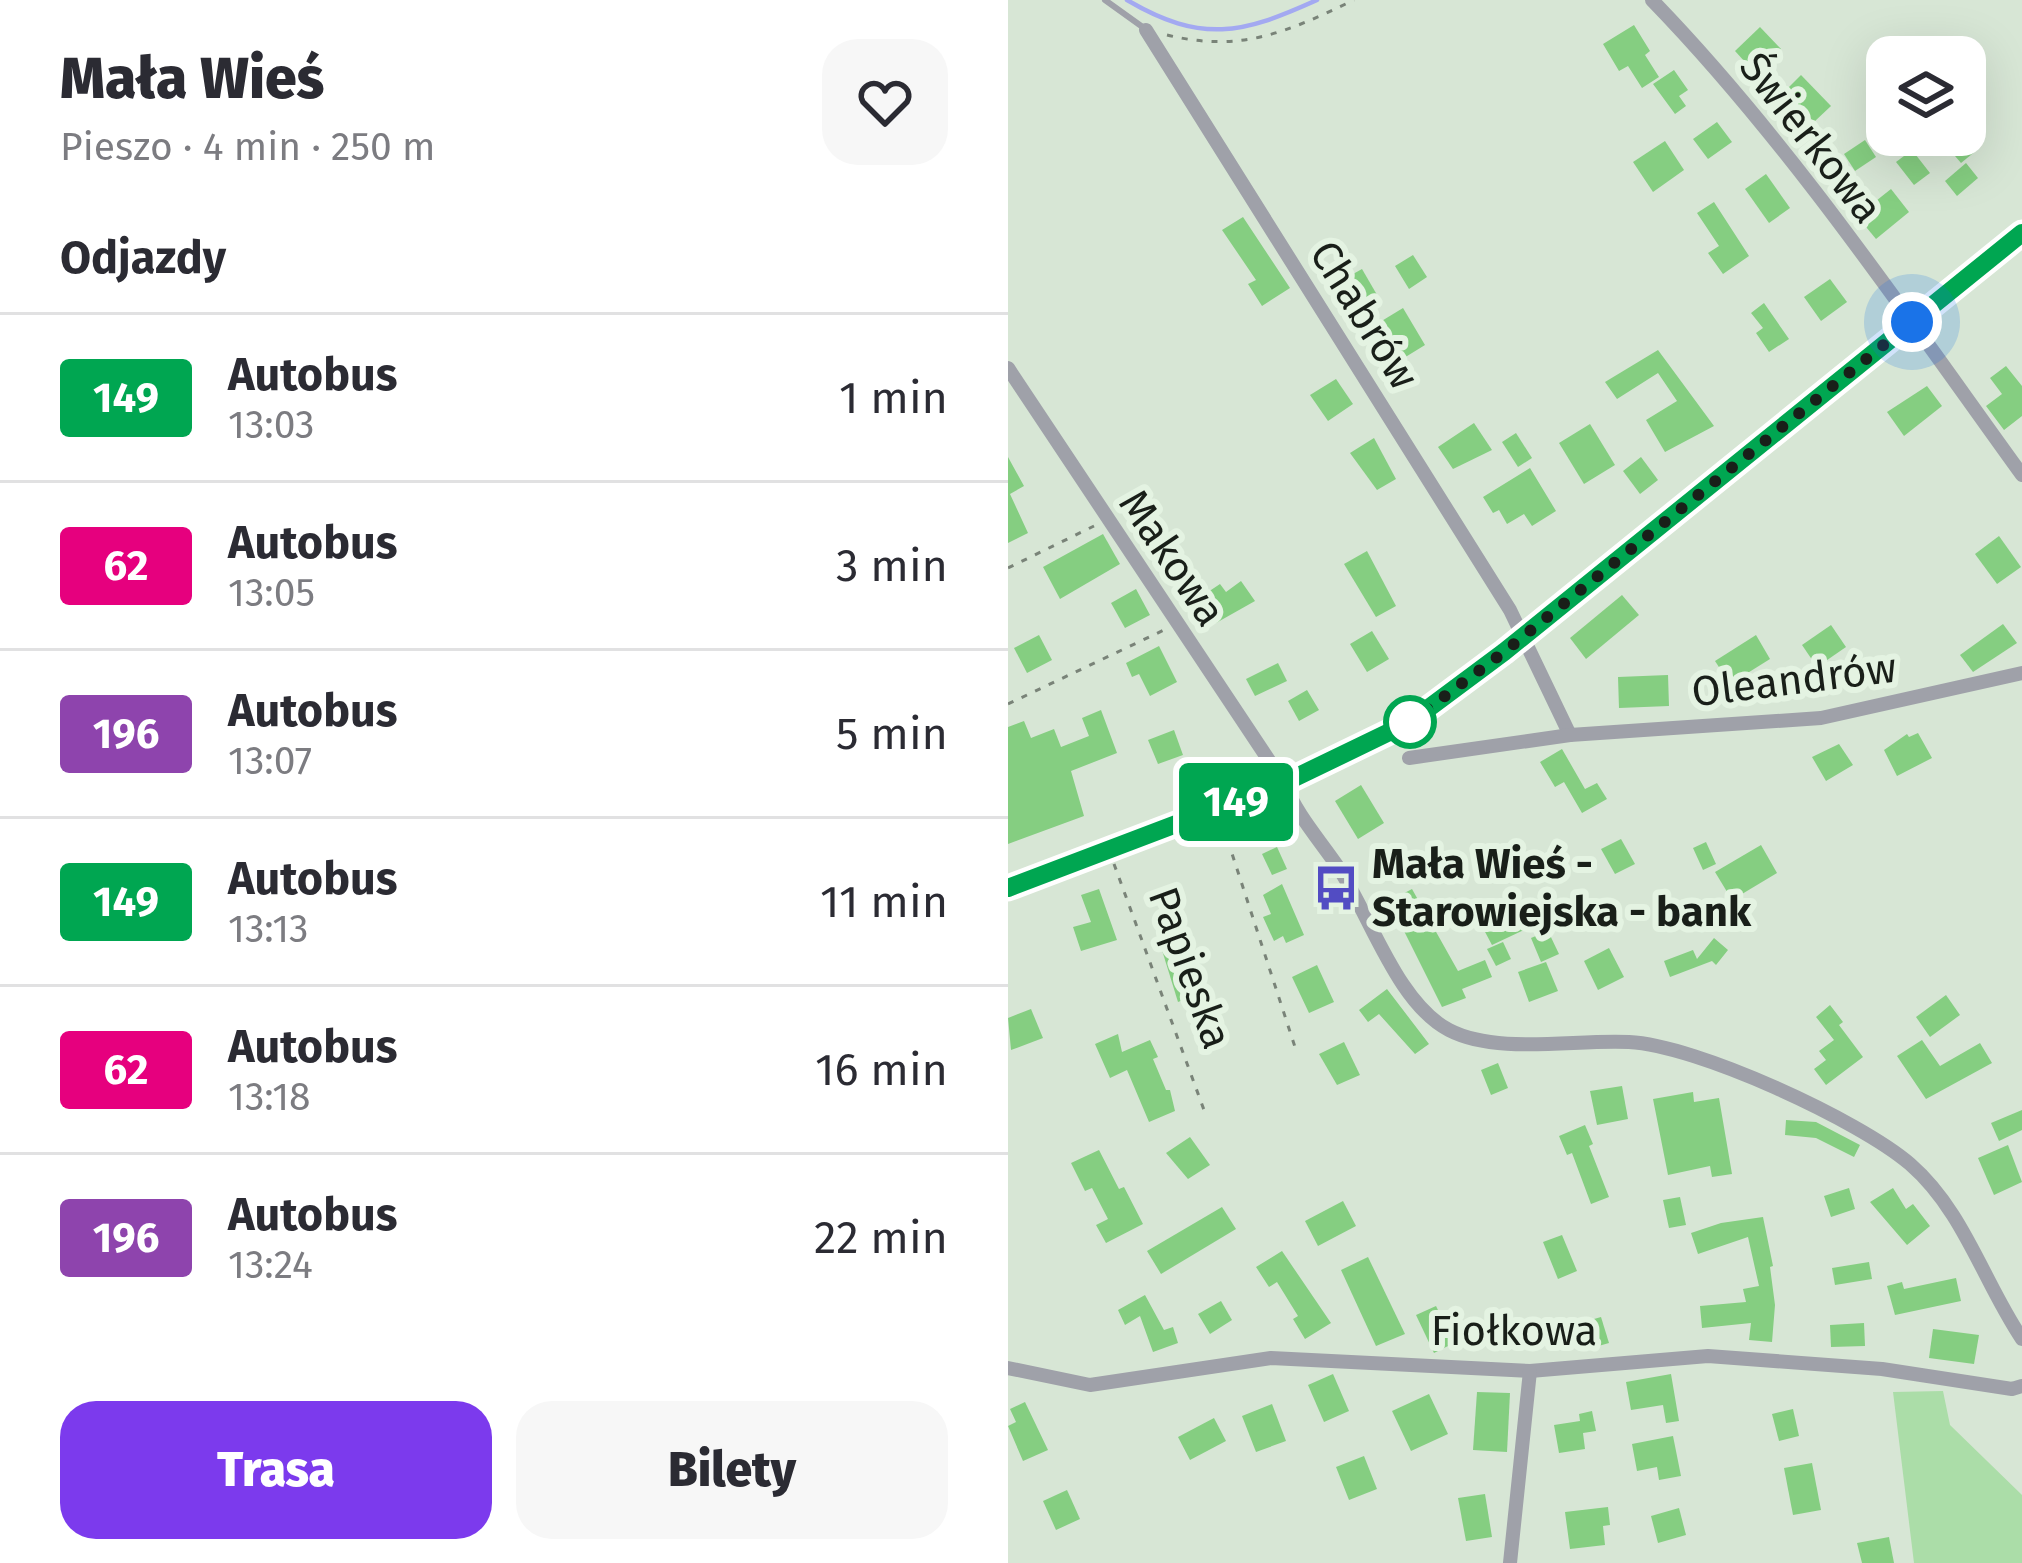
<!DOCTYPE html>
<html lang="pl">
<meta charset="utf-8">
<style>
:root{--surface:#fff;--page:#f7f7f7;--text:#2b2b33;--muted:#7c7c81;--line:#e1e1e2;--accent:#7c3aed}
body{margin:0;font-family:"Fira Sans",sans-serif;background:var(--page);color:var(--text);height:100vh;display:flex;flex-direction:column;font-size:45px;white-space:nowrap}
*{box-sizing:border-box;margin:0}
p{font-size:39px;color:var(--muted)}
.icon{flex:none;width:66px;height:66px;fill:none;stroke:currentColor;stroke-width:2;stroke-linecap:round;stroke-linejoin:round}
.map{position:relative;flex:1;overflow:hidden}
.drawer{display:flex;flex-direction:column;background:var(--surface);width:1008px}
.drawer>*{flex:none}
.badge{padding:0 24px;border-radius:9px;font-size:42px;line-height:78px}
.tools{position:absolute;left:858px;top:36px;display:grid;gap:24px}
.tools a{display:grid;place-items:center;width:120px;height:120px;border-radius:24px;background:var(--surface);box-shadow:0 12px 48px #0002;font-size:60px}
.you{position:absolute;width:60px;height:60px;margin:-30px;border:9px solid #fff;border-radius:50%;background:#1a73e8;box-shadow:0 0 0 18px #1a73e833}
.map>.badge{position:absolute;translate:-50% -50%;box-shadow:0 0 0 6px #fff}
h2{padding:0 60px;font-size:45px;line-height:108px}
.round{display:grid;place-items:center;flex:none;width:126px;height:126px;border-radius:36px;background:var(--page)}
.summary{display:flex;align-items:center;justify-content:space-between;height:204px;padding:0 60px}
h1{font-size:57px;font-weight:800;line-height:90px}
.cta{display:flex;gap:24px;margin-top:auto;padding:24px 60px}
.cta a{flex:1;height:138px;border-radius:36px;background:var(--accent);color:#fff;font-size:48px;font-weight:800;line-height:138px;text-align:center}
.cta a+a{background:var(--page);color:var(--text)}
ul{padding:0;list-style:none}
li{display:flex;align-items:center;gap:36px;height:168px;padding:0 60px;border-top:3px solid var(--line)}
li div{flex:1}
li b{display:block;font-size:45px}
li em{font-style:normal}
li .badge{min-width:132px;font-weight:700;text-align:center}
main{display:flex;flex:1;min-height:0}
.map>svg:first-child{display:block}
.green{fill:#abdda8}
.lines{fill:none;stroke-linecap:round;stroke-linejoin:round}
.stream{stroke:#a3a9f1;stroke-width:4.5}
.building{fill:#85ce81}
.path{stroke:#798378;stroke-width:3;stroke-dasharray:6 9;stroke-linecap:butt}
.lane{stroke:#9fa1a9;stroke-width:6}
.street{stroke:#9fa1a9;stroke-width:14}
.secondary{stroke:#80818e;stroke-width:18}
.line-casing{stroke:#fff;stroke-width:27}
.line{stroke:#00a651;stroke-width:18}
.walk{stroke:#191f19;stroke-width:12;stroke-dasharray:0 21.6}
.stop-dot{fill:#fff;stroke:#00a651;stroke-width:6}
.labels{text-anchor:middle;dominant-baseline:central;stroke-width:12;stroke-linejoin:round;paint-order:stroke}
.street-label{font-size:42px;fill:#191f19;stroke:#e4f3e2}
.poi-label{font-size:42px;font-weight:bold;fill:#191f19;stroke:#e4f3e2;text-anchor:start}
</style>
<main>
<section class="drawer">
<div class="summary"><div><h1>Mała Wieś</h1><p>Pieszo · 4 min · 250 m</p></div><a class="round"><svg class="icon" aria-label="heart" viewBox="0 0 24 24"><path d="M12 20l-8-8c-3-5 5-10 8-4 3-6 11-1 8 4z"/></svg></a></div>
<h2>Odjazdy</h2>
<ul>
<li><span class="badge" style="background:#00a651;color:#fff">149</span><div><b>Autobus</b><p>13:03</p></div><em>1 min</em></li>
<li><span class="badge" style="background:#e6007e;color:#fff">62</span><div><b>Autobus</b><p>13:05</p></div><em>3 min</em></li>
<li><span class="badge" style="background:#8e44ad;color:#fff">196</span><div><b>Autobus</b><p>13:07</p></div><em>5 min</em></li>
<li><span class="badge" style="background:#00a651;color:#fff">149</span><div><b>Autobus</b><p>13:13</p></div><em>11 min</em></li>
<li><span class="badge" style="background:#e6007e;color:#fff">62</span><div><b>Autobus</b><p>13:18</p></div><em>16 min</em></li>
<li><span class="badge" style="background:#8e44ad;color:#fff">196</span><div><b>Autobus</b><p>13:24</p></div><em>22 min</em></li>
</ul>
<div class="cta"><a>Trasa</a><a>Bilety</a></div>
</section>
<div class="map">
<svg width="1014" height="1563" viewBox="0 0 1014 1563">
<rect width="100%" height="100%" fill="#d7e6d5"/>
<!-- green -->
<polygon class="green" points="935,1391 942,1425 1014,1495 1014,1563 906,1563 885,1392"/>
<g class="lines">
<!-- stream -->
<path class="stream" d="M119,0C194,44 234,34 309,0"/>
</g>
<!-- building -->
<g class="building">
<polygon points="626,25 642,51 637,55 651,77 634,88 620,66 611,71 595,44"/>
<polygon points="752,27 773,49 747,73 727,51"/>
<polygon points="666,70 680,90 671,96 678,106 667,114 645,84"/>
<polygon points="793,75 823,106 806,122 777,91"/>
<polygon points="709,122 724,142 700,159 685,139"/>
<polygon points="929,135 956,135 969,150 953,163"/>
<polygon points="857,140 868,157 847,171 836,154"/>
<polygon points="657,141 676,170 645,192 625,162"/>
<polygon points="904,150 922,173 906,185 888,162"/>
<polygon points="958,163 970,178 949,196 937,181"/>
<polygon points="758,174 782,208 761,223 737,189"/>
<polygon points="883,189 901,212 868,239 849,216"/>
<polygon points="706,202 741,256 715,274 700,253 711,246 689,213"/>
<polygon points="235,217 282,288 254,306 240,284 248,280 214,230"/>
<polygon points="405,255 419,277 401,289 387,266"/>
<polygon points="354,269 372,300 347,314 329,283"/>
<polygon points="822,279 839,302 813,321 796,297"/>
<polygon points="756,303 781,339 761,352 748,333 755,328 743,313"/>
<polygon points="395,308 417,345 391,361 372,322"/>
<polygon points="650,350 706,426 657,452 638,420 669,401 650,373 609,399 597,382"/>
<polygon points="998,366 1014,386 1014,416 996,430 978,406 994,394 982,378"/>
<polygon points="328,379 345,404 320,421 302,395"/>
<polygon points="919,386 934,406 896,436 879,412"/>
<polygon points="466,423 484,450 445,469 430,447"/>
<polygon points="582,424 607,465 576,484 551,443"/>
<polygon points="508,433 524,458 510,467 494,442"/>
<polygon points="366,438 388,479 369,490 342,453"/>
<polygon points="0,457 16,486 2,494 20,533 0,543"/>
<polygon points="633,457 650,480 632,494 615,471"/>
<polygon points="522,468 548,511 524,526 516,514 499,524 491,510 485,513 475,497"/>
<polygon points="95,534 112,564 52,599 35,567"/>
<polygon points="991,536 1013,567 989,584 967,554"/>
<polygon points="359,551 388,606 368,617 336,564"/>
<polygon points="233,581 247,601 208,623 191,598 212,584 218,592"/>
<polygon points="128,589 142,615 117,628 103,603"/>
<polygon points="614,595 631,615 578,659 562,638"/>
<polygon points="995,624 1009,643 965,672 952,655"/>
<polygon points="823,625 838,647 809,667 794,645"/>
<polygon points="364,631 381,659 359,672 342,644"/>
<polygon points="31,635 44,660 19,673 6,648"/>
<polygon points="748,635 762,659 722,684 707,661"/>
<polygon points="151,646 169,682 142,696 131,674 124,677 118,663"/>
<polygon points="270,663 279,681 247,696 238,679"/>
<polygon points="660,675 661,706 611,708 610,677"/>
<polygon points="299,690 311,710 291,721 280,701"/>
<polygon points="93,710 109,753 63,771 76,816 0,844 0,727 16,721 23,738 46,729 53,747 81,736 74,718"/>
<polygon points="166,730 175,755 150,764 140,740"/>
<polygon points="910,733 924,758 889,776 876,750 899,734 901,737"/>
<polygon points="831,744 845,765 818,781 804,757"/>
<polygon points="554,749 577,789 589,783 599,799 574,813 556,782 547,787 532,762"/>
<polygon points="353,785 376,823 350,839 327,801"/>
<polygon points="613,839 627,864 607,874 593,849"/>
<polygon points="698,842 708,864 695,870 685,848"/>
<polygon points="753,845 769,873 724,900 707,872"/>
<polygon points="269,847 279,869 264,875 254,854"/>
<polygon points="274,884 296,935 278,943 275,936 266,941 255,917 263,914 255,895"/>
<polygon points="91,889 109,940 73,951 65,927 83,922 73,895"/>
<polygon points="404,889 450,971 477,960 484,977 454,989 458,998 434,1007 381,901"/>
<polygon points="577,894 585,910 571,918 562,902"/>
<polygon points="513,912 520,928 484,945 476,930"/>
<polygon points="175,925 199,991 170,1002 149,934"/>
<polygon points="540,931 551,954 533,962 523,938"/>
<polygon points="706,938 720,950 708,965 704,961 662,977 656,961 685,950 689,959"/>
<polygon points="495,942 503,959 488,966 479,949"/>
<polygon points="601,948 616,977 590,990 576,961"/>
<polygon points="538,962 550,991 521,1002 510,972"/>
<polygon points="309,965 326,1002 301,1013 284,977"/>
<polygon points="379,989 421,1044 407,1054 371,1014 360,1022 351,1010"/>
<polygon points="938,995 952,1015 922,1037 908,1017"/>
<polygon points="822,1005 835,1022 831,1025 855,1057 818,1085 806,1069 818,1060 811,1051 826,1040 808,1017"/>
<polygon points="23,1009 35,1038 3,1050 0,1018"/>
<polygon points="110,1034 114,1052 142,1040 150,1057 145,1059 158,1090 162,1090 167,1111 141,1122 119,1070 102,1078 87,1044"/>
<polygon points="914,1040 932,1066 972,1043 984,1063 918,1099 889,1056"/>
<polygon points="336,1042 352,1075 329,1085 311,1054"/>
<polygon points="490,1063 500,1088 483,1095 473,1070"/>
<polygon points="614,1086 620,1119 589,1125 582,1091"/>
<polygon points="685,1092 686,1102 711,1098 724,1174 704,1177 702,1166 660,1175 645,1099"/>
<polygon points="1014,1110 1014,1130 991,1141 983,1123"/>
<polygon points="778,1120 808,1122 852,1145 846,1157 808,1138 777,1135"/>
<polygon points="577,1125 585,1144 581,1146 601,1197 583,1204 564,1153 559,1155 551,1136"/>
<polygon points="182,1137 202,1165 180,1179 158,1153"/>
<polygon points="1000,1145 1014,1182 986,1195 970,1158"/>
<polygon points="91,1150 111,1189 116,1187 135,1224 98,1243 88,1225 100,1219 84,1188 77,1191 63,1163"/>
<polygon points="841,1188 847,1209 823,1217 816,1196"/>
<polygon points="885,1188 898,1209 905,1204 922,1226 899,1245 862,1202"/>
<polygon points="672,1197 678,1225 661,1228 655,1200"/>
<polygon points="335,1201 348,1226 310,1246 297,1221"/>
<polygon points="214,1207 228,1229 153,1274 139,1251"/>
<polygon points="755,1217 765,1266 762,1267 767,1305 764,1342 741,1340 743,1323 694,1328 692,1306 738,1302 735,1289 751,1286 740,1237 690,1254 683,1233 713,1223"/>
<polygon points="554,1235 569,1271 550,1279 535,1242"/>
<polygon points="274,1251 323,1323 297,1339 285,1319 290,1316 269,1282 261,1287 248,1267"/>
<polygon points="360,1257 397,1334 368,1346 333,1270"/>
<polygon points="861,1262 864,1279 827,1285 824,1268"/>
<polygon points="948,1278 953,1301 887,1315 879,1286 894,1282 896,1289"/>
<polygon points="137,1295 156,1330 165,1327 170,1343 145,1352 132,1316 117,1325 110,1310"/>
<polygon points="213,1301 224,1320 202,1334 190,1314"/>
<polygon points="428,1306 446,1343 426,1353 408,1315"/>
<polygon points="593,1317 601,1343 580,1349 572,1323"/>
<polygon points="856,1323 857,1346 823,1347 822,1325"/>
<polygon points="925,1329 971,1335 966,1364 921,1358"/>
<polygon points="325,1374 341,1411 316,1422 300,1385"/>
<polygon points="663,1374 671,1421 658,1423 655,1405 623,1410 618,1382"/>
<polygon points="469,1392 502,1393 499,1452 465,1450"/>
<polygon points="421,1394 440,1434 403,1451 384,1411"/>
<polygon points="17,1402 40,1450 15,1461 0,1426 8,1422 2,1409"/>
<polygon points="264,1404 278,1441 248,1452 234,1416"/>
<polygon points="785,1409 791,1436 771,1441 764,1414"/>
<polygon points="584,1411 588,1431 575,1433 577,1449 551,1453 546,1425 572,1421 571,1414"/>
<polygon points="206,1418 218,1441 182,1460 170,1437"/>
<polygon points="665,1436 673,1476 651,1480 649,1467 629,1471 624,1444"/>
<polygon points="356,1456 369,1489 341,1500 328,1467"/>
<polygon points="804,1463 813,1510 785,1515 776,1468"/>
<polygon points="59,1490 72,1519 48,1530 35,1501"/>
<polygon points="477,1494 484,1537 458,1541 450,1498"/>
<polygon points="600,1507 602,1525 595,1526 597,1545 562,1549 557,1512"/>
<polygon points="671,1508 678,1535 650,1543 643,1516"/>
<polygon points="881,1537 886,1563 854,1563 849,1543"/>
</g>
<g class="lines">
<!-- path -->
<g class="path">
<path d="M159,35C234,53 279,32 346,0"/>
<polyline points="0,568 86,526"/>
<polyline points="0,704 156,630"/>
<polyline points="215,826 287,1047"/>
<polyline points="106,864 196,1110"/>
</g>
<!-- lane -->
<polyline class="lane" points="97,0 136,28"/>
<!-- street -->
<g class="street">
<path d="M644,0C780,140 899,316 1014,475"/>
<polyline points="138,30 502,610 562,735"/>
<path d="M0,368L276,783C289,815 310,838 330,867C362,915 389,1003 441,1030C489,1055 567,1039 621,1042C688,1045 851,1120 902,1164C956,1211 975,1281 1014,1339"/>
<polyline points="401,758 562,735 813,718 1014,673"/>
<polyline points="0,1368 82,1385 263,1358 522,1371 700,1356 874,1369 1004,1389 1014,1386"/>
<polyline points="502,1563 522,1371"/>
</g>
<!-- secondary -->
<polyline class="secondary" points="0,888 276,783 402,723 496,652 1014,233"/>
</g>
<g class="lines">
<!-- line casing -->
<g class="line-casing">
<polyline id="line" points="0,888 276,783 402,722 496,652 1014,233"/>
</g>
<!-- line -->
<use href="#line" class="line"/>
<!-- walk -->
<polyline class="walk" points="402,722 496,652 904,322"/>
</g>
<!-- icons -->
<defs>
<g id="bus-bare" transform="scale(3.6)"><path d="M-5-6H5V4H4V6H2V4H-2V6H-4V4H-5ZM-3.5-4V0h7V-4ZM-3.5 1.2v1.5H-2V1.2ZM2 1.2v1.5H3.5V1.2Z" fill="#524cc3" stroke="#e4f3e2" stroke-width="2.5" paint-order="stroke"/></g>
</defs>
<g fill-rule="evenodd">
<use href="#bus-bare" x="328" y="888"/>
</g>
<!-- markers -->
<circle class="stop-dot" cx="402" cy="722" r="24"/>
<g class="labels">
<!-- street labels -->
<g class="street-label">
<text transform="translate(803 138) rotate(52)">Świerkowa</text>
<text transform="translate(356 315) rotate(58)">Chabrów</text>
<text transform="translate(164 558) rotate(56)">Makowa</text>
<text transform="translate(786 680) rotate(-7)">Oleandrów</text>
<text transform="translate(182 968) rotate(70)">Papieska</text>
<text x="506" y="1331">Fiołkowa</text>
</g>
<!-- poi labels -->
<g class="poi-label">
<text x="364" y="864">Mała Wieś -<tspan x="364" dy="48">Starowiejska - bank</tspan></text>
</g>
</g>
</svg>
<div class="tools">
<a><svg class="icon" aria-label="layers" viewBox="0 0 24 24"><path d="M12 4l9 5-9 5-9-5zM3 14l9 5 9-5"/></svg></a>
</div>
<div class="you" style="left:904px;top:322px"></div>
<b class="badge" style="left:228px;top:802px;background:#00a651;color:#fff">149</b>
</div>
</main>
